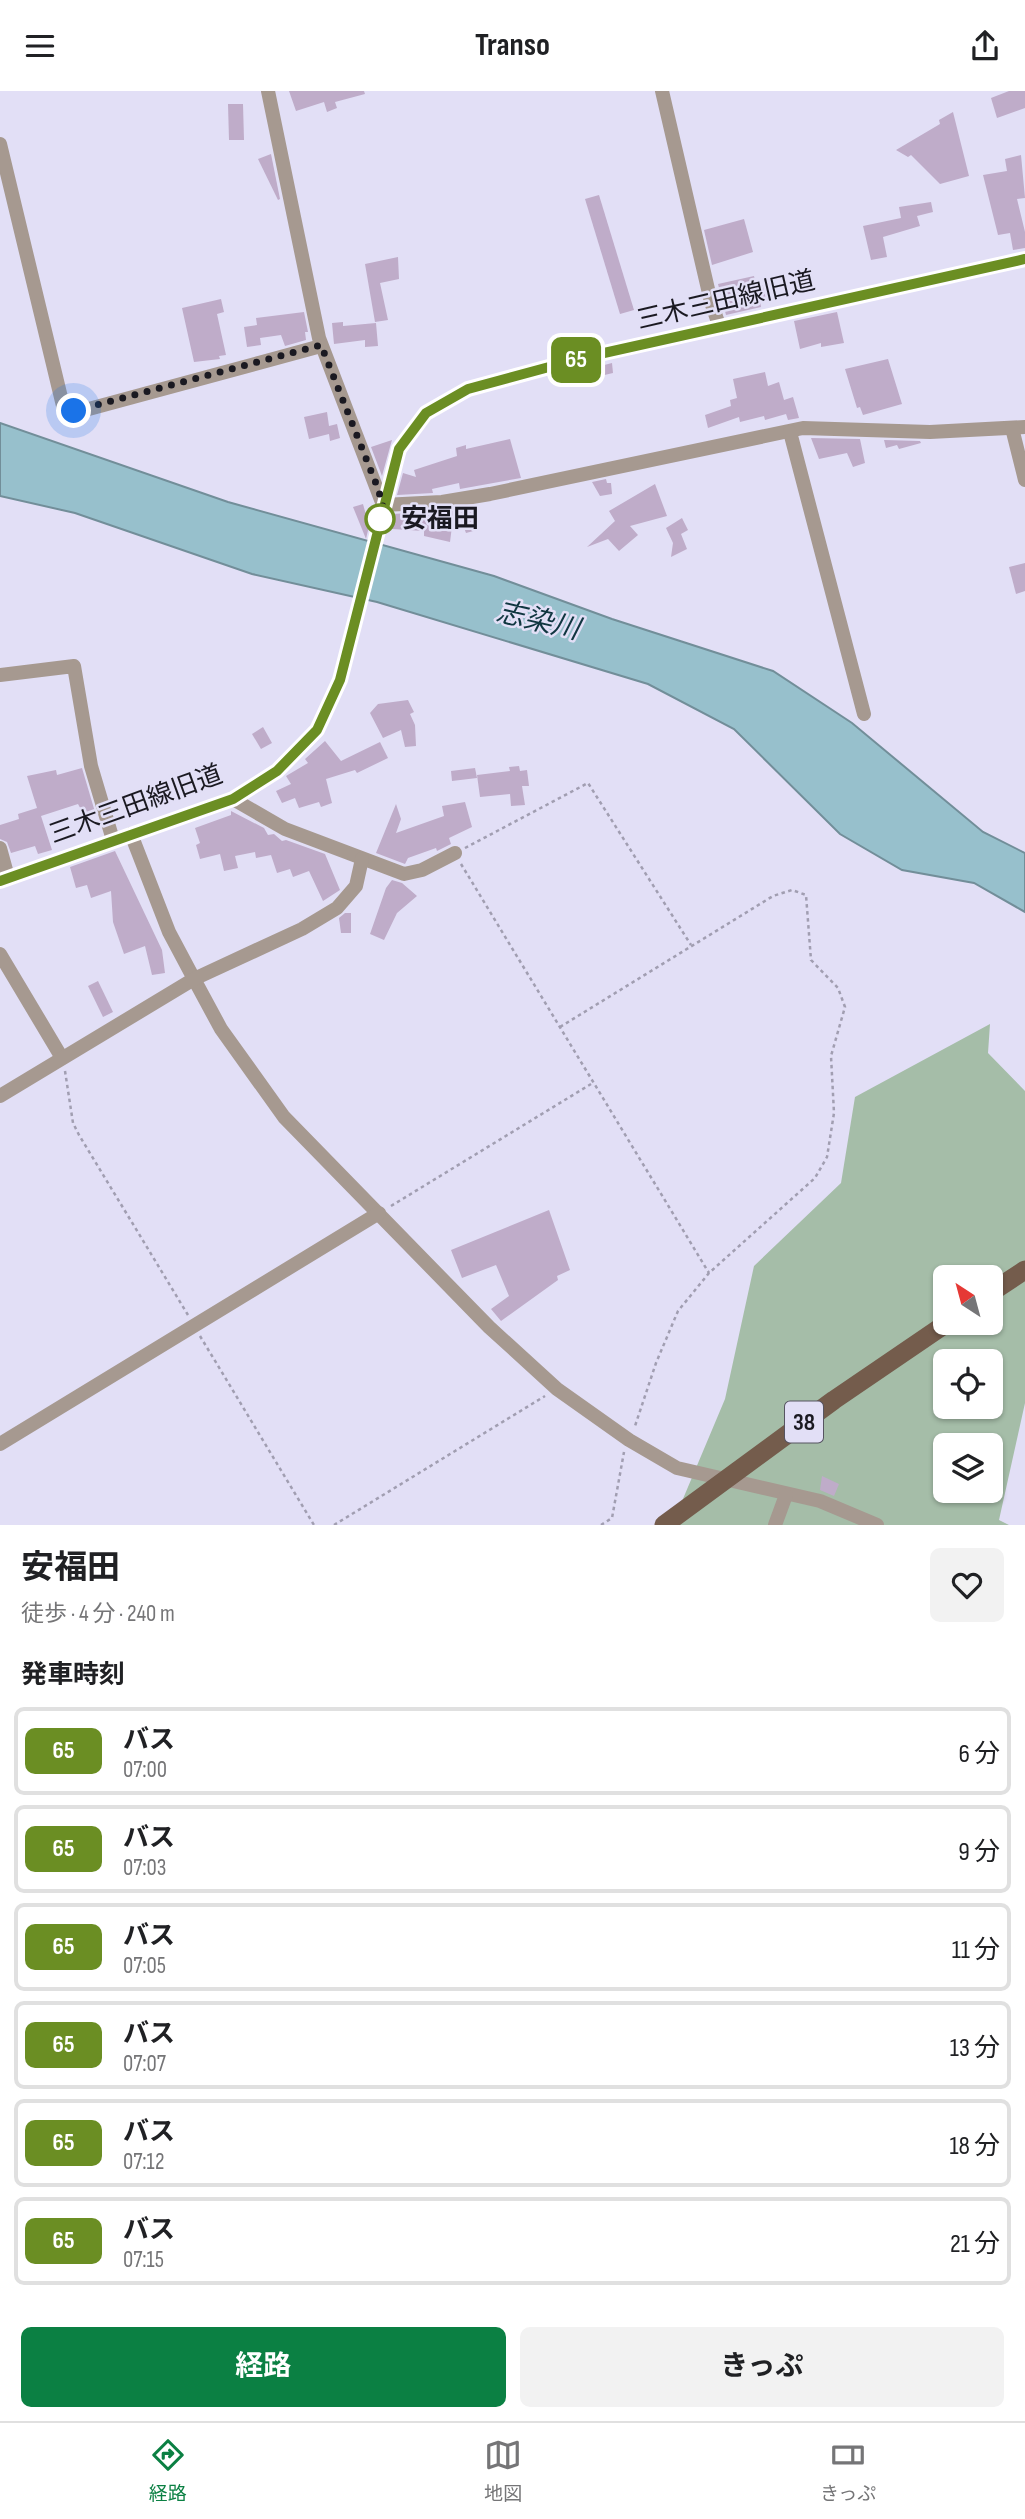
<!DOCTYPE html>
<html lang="ja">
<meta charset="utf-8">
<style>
:root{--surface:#fff;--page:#f2f2f2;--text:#202124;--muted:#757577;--line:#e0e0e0;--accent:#0b8043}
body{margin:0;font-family:"Sofia Sans Condensed","Noto Sans JP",sans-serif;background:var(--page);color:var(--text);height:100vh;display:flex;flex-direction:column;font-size:26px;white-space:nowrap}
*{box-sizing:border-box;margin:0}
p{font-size:23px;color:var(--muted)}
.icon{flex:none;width:38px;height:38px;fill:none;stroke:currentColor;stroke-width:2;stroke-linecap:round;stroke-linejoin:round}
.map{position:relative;height:1434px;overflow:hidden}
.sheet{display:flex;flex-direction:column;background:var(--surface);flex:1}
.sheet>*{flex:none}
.badge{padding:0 14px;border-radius:10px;font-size:24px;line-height:46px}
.needle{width:46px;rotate:324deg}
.controls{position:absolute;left:933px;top:1174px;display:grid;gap:14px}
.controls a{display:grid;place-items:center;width:70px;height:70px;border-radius:10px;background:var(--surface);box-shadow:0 2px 5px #0004;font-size:35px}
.you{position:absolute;width:35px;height:35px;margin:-18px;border:5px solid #fff;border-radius:50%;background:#1a73e8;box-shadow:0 0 0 10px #1a73e833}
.map>.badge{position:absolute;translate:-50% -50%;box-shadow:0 0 0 4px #fff}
h2{padding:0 21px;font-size:26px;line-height:63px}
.round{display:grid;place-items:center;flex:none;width:74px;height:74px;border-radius:10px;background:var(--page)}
.head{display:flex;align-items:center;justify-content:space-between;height:119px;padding:0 21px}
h1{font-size:33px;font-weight:700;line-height:52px}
.cta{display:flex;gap:14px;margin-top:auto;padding:14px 21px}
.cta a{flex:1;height:80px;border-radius:10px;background:var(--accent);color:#fff;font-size:28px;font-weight:700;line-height:80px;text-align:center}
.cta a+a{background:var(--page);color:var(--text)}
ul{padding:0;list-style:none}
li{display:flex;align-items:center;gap:21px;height:88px;margin:0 14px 10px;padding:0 7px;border:4px solid var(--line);border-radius:10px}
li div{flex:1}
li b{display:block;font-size:26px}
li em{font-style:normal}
li .badge{min-width:77px;font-weight:700;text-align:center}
header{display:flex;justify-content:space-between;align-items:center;height:91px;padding:0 21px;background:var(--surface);font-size:32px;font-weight:700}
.tab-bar{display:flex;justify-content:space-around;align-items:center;height:98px;border-top:2px solid var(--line);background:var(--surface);font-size:19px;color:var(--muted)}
.tab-bar a{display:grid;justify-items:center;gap:4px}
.tab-bar .on{color:var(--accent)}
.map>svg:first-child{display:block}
.green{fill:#a5bda8;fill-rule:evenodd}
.water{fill:#97c0cc;stroke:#728e99;stroke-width:2}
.building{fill:#bfacc9}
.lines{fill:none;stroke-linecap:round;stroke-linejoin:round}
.path{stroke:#a19eb1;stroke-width:2.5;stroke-dasharray:3.5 3.5;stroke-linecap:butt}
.minor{stroke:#a69990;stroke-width:14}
.major{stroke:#745c4c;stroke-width:19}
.line-casing{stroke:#fff;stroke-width:16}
.line{stroke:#6b8e23;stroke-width:10}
.walk{stroke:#1a1921;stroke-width:7;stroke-dasharray:0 12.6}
.stop-dot{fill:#fff;stroke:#6b8e23;stroke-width:3.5}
.labels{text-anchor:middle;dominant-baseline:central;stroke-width:5;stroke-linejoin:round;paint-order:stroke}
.shield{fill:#e2dff6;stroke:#565461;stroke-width:2}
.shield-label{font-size:24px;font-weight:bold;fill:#1a1921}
.street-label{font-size:26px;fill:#1a1921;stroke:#e2dff6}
.stop-label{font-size:26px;font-weight:bold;fill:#1a1921;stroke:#e2dff6;text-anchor:start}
.water-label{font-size:28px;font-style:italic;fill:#103640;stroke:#e2dff6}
</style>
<header><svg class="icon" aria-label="menu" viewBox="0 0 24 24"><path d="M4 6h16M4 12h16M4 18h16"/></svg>Transo<svg class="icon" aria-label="share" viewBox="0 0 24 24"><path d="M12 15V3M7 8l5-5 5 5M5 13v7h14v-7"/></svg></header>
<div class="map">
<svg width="1025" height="1434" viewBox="0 0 1025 1434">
<rect width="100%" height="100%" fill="#e2dff6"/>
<!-- green -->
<path class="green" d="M990,933L988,962L1025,1000V1312L999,1429L1009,1434H672L725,1308L754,1175L841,1092L855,1006ZM945,1186H990V1232H945ZM945,1270H990V1316H945ZM945,1354H990V1400H945Z"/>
<!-- water -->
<polygon class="water" points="0,332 228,411 494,485 612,528 773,580 852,632 983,741 1025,762 1025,821 974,792 902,779 840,743 734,638 648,593 377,511 252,483 75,422 0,405"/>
<!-- building -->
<g class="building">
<polygon points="289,0 364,0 365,3 335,11 337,17 327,21 324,11 296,20"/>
<polygon points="1009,0 1025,0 1025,17 997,27 991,7"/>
<polygon points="228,13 243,13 244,49 229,49"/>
<polygon points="953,21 969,85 940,93 911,64 908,66 896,59 940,33 939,29"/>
<polygon points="271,63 280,108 278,109 258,68"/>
<polygon points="1021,64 1025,107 1017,108 1025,141 1025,157 1013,159 1010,142 998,144 983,84 1007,80 1005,68"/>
<polygon points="599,104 634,219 620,223 585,108"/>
<polygon points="931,111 933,121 917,125 920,135 883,146 887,166 871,169 863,135 901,127 899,116"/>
<polygon points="744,128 753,161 712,174 704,139"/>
<polygon points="398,166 399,188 380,192 388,229 375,231 365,173"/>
<polygon points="754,185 756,195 763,194 766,207 760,209 761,216 726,224 718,193"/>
<polygon points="221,208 224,221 217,223 226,264 219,265 220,268 194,271 182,217"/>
<polygon points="304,221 308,241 305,241 306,249 285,255 281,244 260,247 261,254 247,256 244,236 257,234 256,227"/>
<polygon points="837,221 844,252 821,256 821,252 800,258 794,230"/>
<polygon points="343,231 343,235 376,232 378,255 365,256 365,249 334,253 332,232"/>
<polygon points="888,268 902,313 863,324 860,316 857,317 845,278"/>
<polygon points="612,272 613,282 583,289 581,280"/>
<polygon points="765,281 768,295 779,291 784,309 793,306 799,327 788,329 786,323 765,329 764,325 740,331 739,326 708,337 705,324 731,315 730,309 737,307 733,288"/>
<polygon points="327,321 329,335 337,333 340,347 330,350 329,343 309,348 304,326"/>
<polygon points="811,347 860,348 865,372 853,376 847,362 819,368"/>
<polygon points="510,348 521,387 460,398 459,392 432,398 433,402 397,404 403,382 416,386 414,379 457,365 456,357 466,354 466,358"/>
<polygon points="392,349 390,356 382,385 371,356"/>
<polygon points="884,349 920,350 921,352 899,358 897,354 886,357"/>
<polygon points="606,388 607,392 611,392 612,403 600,405 592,391"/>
<polygon points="655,393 667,425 630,435 638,444 619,460 608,448 587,456 615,430 609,420"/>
<polygon points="363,413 369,435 366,448 353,416"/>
<polygon points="471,416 477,439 466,442 457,418"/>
<polygon points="454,419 450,451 424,445 424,440 392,438 393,423"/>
<polygon points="682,427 688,439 681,443 687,458 671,466 673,452 666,437"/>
<polygon points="1025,472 1025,500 1016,503 1009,476"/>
<polygon points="408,609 414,621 410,623 415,634 416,655 405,656 401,639 383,647 370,622 378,613"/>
<polygon points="263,636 272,652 261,658 252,643"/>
<polygon points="325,650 341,670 380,651 388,667 357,682 355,679 326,688 332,712 321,716 319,711 299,717 295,707 282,712 276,700 291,693 286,685 308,672 305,668"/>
<polygon points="519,675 520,680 527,679 529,695 522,695 525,714 511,715 510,703 480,706 477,684 510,680 509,676"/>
<polygon points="82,677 95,721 84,724 78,713 41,725 52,759 38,763 35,755 11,762 7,751 0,748 0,734 19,728 18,723 37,717 27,685 56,679 57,684"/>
<polygon points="475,677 477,687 452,690 451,680"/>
<polygon points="465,711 472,736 449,747 451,753 437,760 436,757 408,767 405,773 376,762 396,713 401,728 396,742 444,725 442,715"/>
<polygon points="231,720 264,737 268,744 274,743 282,750 286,749 325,763 340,799 323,810 309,780 293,786 290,778 277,782 271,764 256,767 255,761 235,765 238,777 224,780 220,763 200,768 196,754 200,752 195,737 231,724"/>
<polygon points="115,760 162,859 165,882 152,884 145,855 124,863 113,831 111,800 91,807 87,794 76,797 70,776"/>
<polygon points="392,789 402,792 417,805 397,822 384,849 370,843 386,797"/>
<polygon points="345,822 351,822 351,842 341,842 339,827"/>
<polygon points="98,890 113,921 103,926 88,895"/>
<polygon points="549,1119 570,1179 557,1185 558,1189 501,1230 491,1218 509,1205 496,1174 462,1187 451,1159"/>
<polygon points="822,1385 839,1393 834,1405 820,1399"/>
</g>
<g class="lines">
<!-- path -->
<g class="path">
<polyline points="465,757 588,692 691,854"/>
<polyline points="461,773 709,1182"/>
<polyline points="560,936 773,805 792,799 806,804 811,869 838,897 845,916 831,965 834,1022 827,1066 815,1087 709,1182 678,1220 656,1272 635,1335"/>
<polyline points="65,980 73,1032 79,1044 188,1224"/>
<polyline points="391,1115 591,993"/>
<polyline points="200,1245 314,1434"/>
<polyline points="334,1434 545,1305"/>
<polyline points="601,1434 612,1427 624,1361"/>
</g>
<!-- minor -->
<g class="minor">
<polyline points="268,0 319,247 383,414 442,411 490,403 803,337 930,341 1025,336"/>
<polyline points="662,0 711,211 720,237"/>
<polyline points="0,53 64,319 74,322 321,255"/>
<polyline points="1012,337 1025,389"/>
<polyline points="790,341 864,623"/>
<polyline points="0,584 74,575 91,675 113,749"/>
<polyline points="233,708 285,738 404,783 422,779 455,762"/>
<polyline points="131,743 169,841 194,888 221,938 284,1026 489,1236 557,1298 629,1349 677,1377 820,1410 877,1434"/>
<polyline points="0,757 8,786"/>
<polyline points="0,790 233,708 277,680 317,639 340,589 399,358 427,322 468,298 586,266 1025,168"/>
<polyline points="0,863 62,967"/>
<polyline points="0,1005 194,888 302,838 337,817 356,795 362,768"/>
<polyline points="0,1353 379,1122"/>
<polyline points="775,1434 786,1404"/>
</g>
<!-- major -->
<g class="major">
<polyline points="990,1202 1025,1179"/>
<polyline points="664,1434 834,1309 947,1232"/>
</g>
</g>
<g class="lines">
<!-- line casing -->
<g class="line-casing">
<polyline id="line" points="0,790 233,708 277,680 317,639 340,589 399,358 426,322 468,298 586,266 1025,168"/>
</g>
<!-- line -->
<use href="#line" class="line"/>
<!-- walk -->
<polyline class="walk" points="74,320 321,254 377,395 383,414 378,436 380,428"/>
</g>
<!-- markers -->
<circle class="stop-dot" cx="380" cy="428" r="14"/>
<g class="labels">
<!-- shield labels -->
<rect class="shield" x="785" y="1310.5" width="38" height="41" rx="5"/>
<g class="shield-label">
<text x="804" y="1331">38</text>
</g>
<!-- street labels -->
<g class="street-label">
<text transform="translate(726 210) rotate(-13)">三木三田線旧道</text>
<text transform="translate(136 714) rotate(-20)">三木三田線旧道</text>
</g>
<!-- stop labels -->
<g class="stop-label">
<text x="401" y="428">安福田</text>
</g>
<!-- water labels -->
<g class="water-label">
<text transform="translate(538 530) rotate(13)">志染川</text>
</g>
</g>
</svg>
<div class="controls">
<a><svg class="needle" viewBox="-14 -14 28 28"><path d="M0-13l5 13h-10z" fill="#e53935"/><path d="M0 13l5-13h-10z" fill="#757577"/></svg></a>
<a><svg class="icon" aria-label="locate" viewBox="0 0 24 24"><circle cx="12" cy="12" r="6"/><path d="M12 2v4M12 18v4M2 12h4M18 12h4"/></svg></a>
<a><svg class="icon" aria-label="layers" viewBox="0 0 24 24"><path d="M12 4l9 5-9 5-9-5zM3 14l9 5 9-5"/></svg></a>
</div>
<div class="you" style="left:74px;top:320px"></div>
<b class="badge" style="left:576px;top:269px;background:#6b8e23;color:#fff">65</b>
</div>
<section class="sheet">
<div class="head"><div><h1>安福田</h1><p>徒歩 · 4 分 · 240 m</p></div><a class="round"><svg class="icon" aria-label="heart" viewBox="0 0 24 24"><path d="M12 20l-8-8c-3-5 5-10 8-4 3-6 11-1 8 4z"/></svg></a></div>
<h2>発車時刻</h2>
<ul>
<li><span class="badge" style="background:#6b8e23;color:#fff">65</span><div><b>バス</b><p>07:00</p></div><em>6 分</em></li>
<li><span class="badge" style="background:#6b8e23;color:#fff">65</span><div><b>バス</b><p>07:03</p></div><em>9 分</em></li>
<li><span class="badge" style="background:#6b8e23;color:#fff">65</span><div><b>バス</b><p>07:05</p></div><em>11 分</em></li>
<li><span class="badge" style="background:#6b8e23;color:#fff">65</span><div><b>バス</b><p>07:07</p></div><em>13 分</em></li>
<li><span class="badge" style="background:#6b8e23;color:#fff">65</span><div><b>バス</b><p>07:12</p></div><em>18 分</em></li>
<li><span class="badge" style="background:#6b8e23;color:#fff">65</span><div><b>バス</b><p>07:15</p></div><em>21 分</em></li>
</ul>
<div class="cta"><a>経路</a><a>きっぷ</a></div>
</section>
<nav class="tab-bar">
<a class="on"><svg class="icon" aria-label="directions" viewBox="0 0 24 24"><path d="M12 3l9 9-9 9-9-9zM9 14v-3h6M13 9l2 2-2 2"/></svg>経路</a>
<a><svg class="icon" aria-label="map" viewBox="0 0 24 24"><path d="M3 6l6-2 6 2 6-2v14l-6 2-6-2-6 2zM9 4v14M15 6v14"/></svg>地図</a>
<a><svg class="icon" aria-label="tickets" viewBox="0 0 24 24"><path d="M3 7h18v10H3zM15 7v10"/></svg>きっぷ</a>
</nav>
